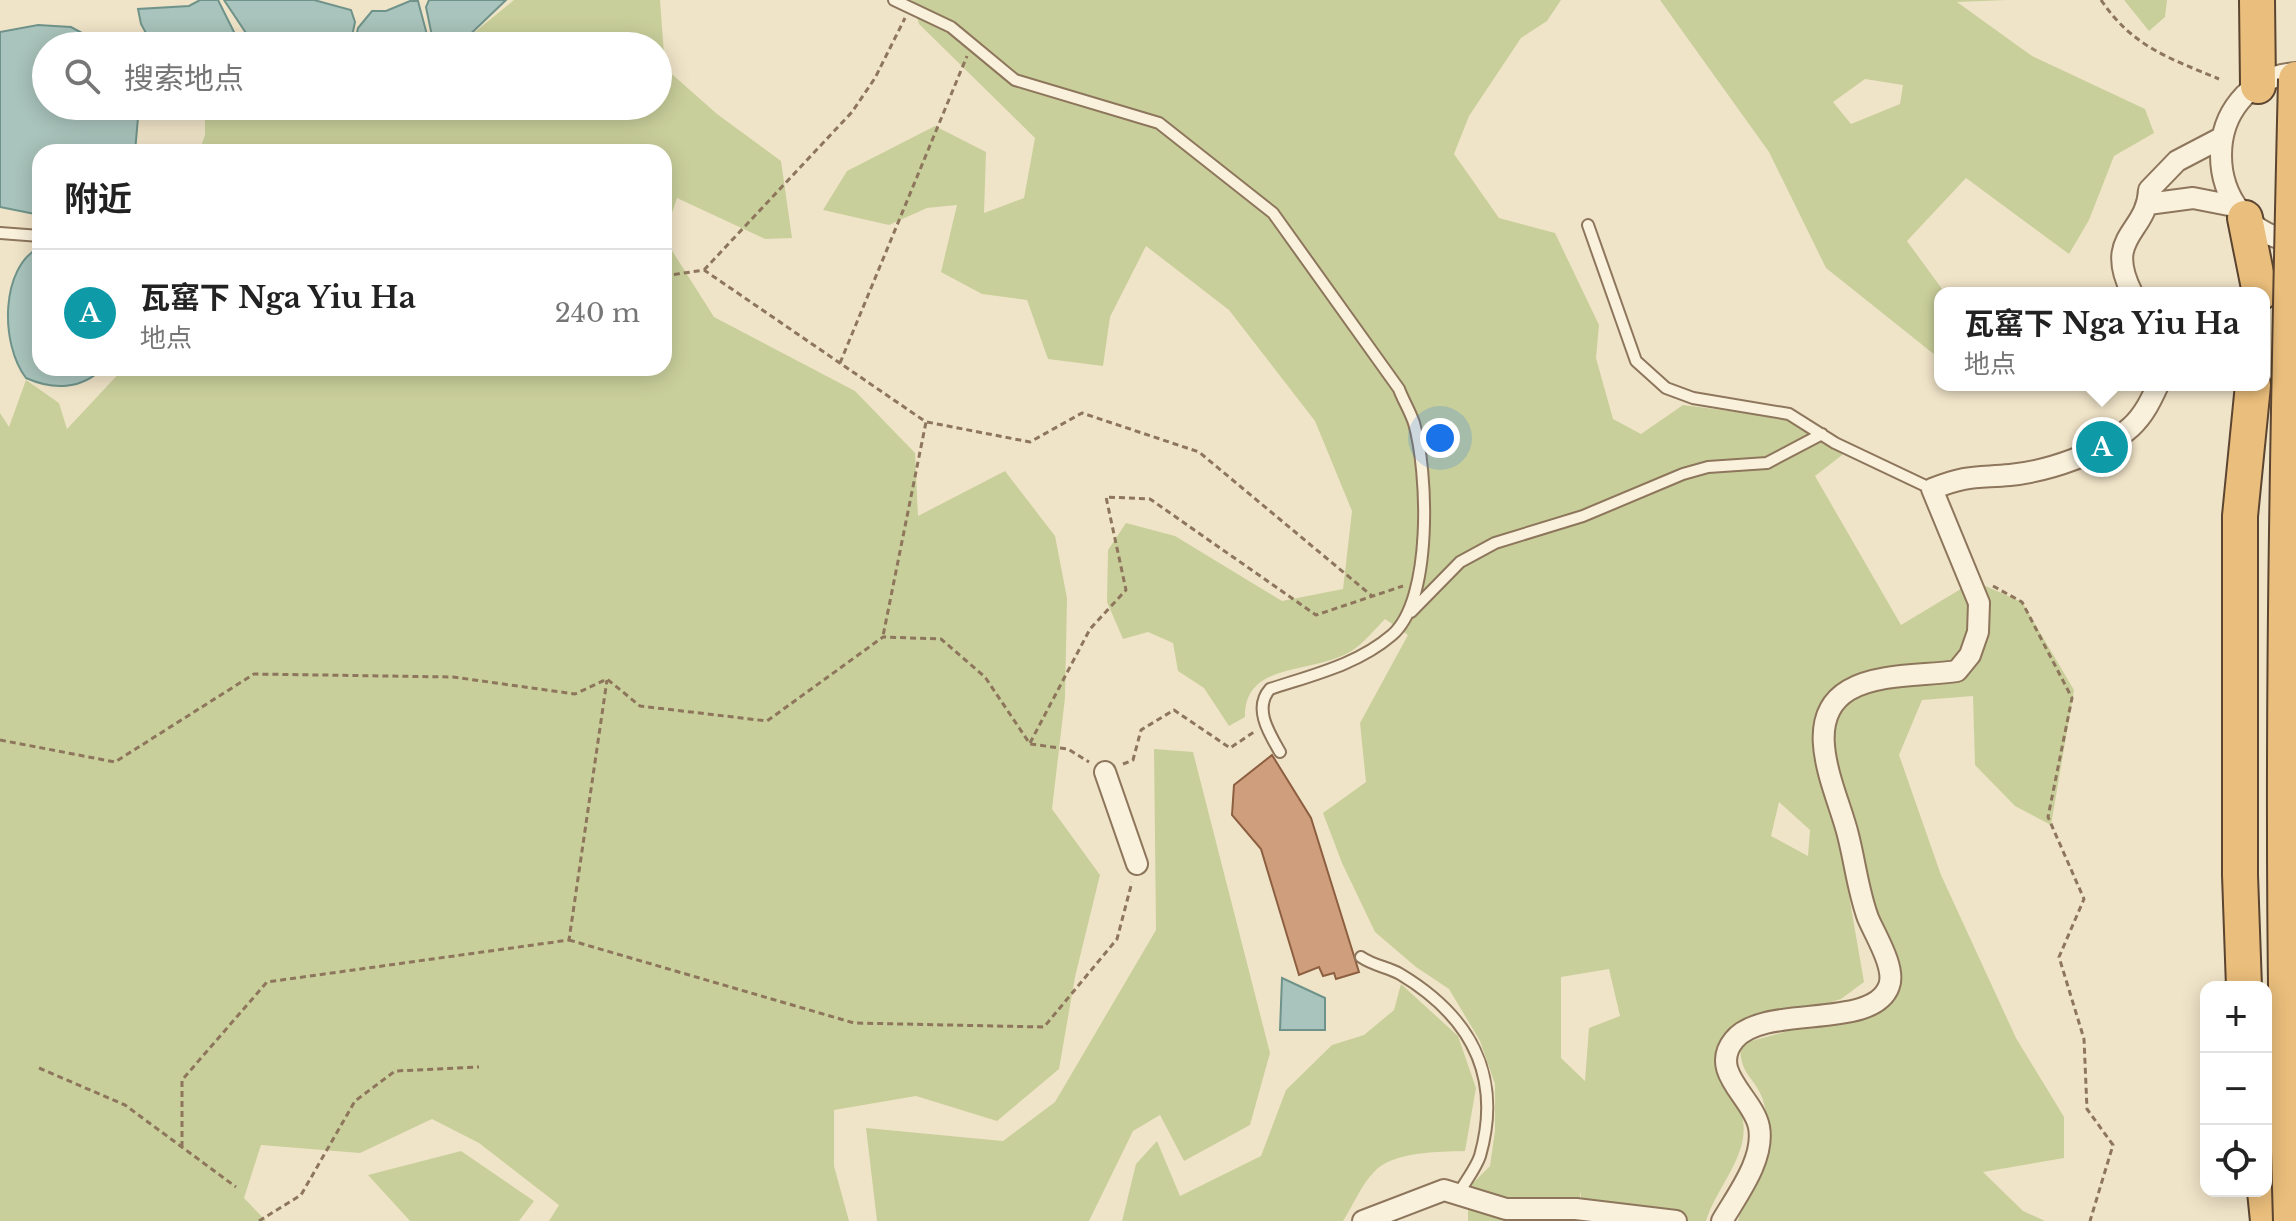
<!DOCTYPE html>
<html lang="zh">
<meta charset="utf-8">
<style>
body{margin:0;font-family:"Libre Baskerville","Noto Sans SC",serif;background:#f6f6f6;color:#222}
.controls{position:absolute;right:24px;bottom:24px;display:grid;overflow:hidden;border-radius:16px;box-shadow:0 4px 20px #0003}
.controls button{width:72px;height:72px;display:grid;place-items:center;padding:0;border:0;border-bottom:2px solid #e0e0e0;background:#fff;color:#222;font:40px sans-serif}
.you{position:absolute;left:1440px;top:438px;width:28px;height:28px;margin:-20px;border:6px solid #fff;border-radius:50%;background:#1a73e8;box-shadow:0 0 0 12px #1a73e833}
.badge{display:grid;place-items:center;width:52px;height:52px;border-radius:50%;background:#db2777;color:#fff;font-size:26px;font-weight:700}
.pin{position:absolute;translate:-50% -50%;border:4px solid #fff;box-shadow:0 2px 8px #0006}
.popup{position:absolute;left:1934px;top:287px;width:336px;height:104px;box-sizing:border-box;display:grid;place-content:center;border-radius:16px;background:#fff;filter:drop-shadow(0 2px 6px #0005);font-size:26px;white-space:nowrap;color:#767676}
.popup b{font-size:30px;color:#222}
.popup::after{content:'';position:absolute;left:50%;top:100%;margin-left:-16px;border:16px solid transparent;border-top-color:#fff}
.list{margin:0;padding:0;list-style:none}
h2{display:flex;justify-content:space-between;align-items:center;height:104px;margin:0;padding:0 32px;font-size:34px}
h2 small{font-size:26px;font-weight:400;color:#767676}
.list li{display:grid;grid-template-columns:52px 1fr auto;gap:24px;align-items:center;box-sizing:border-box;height:128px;padding:0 32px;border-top:2px solid #e0e0e0}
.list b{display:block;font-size:30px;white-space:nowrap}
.list p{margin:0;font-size:26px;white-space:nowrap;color:#767676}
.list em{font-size:26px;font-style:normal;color:#767676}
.icon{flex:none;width:44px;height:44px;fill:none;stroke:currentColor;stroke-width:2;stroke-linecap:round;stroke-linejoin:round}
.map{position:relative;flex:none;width:2296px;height:1221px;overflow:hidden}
.search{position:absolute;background:#fff;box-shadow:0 4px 20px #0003;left:32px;top:32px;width:640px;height:88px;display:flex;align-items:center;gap:20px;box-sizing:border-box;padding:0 28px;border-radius:44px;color:#767676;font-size:30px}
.panel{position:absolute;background:#fff;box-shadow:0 4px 20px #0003;left:32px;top:144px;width:640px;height:232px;border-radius:24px}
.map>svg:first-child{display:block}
.green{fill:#c9cf9b;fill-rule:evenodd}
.water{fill:#a9c4bc;stroke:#6f938a;stroke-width:2}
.building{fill:#cf9f7d;stroke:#8d5f41;stroke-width:2}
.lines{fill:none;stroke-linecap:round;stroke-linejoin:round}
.service-casing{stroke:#8d765c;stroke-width:14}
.minor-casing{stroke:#8d765c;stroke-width:24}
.trunk-casing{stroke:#5b4430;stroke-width:38}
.path{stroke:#8d765c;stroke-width:3;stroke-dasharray:6 4;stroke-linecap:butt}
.service{stroke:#faf1dc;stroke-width:10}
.minor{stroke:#faf1dc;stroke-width:20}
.trunk{stroke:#eabe7c;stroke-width:34}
.trunk-bridge-casing{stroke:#5b4430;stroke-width:38;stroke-linecap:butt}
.trunk-bridge{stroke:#eabe7c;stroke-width:34}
</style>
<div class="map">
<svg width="2296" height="1221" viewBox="0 0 2296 1221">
<rect width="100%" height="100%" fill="#f0e4c8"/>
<!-- green -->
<path class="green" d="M514 0H660L665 68 717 114 781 161 792 238 765 239 677 198 664 236V152H199L205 135V106H658V46H401L460 44Z
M912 0H1561L1547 21 1521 38 1469 116 1454 154 1499 218 1555 233 1599 325 1596 358 1613 419 1641 434 1683 405 1783 418 1846 452 1815 476 1901 625 1974 581 2022 602 2074 690 2051 825 2015 806 1975 765 1973 696 1922 700 1899 755 1941 875 2016 1038 2064 1117V1158L1983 1172 2023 1211 2045 1221H1738C1749 1186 1775 1137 1763 1100 1754 1075 1740 1077 1740 1044L1889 1004 1896 989 1848 848 1840 844 1864 982 1841 999 1728 1032 1717 1058C1724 1077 1736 1097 1742 1116 1752 1153 1716 1187 1706 1221H1581V1190L1577 1221H1468V1188L1490 1166 1495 1131V1084L1480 1041 1449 989 1416 967 1375 932 1342 863 1323 813 1366 782 1360 723 1408 635 1385 619C1375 629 1365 642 1353 650 1315 675 1244 660 1245 717L1229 726 1204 688 1178 671 1173 643 1148 632 1123 639 1107 602 1108 550 1126 523 1175 536 1282 601 1343 589 1352 511 1315 421 1229 310 1146 246 1110 317 1103 366 1048 359 1027 300 982 294 941 272 957 205 927 208 889 225 823 210 847 171 935 126 986 152 984 213 1024 198 1035 138 919 24ZM1779 802 1810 830 1808 856 1771 836ZM1609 969 1620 1016 1589 1028 1585 1081 1561 1058V977Z
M1660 0H2007L1957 2 2032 56 2145 109 2154 133 2114 156 2089 220 2069 254 1966 178 1907 241 1945 293H1940V359L1826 268 1769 152ZM1865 79 1903 85 1900 104 1851 124 1833 102Z
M2124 0H2167L2165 17 2149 31Z
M664 238 714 317 855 391 915 453 918 516 1005 471 1055 536 1067 598 1065 698 1052 809 1100 875 1075 977 1059 1069 997 1121 916 1096 834 1110V1166L849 1221H549L559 1205 479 1143 432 1119 360 1153 261 1145 244 1198 266 1221H0V413L9 427 26 380 59 403 67 429 124 368H664Z
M1154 749 1193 752 1270 1053 1250 1125 1184 1161 1160 1115 1133 1131 1089 1221H877L866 1128 1003 1141 1055 1102 1156 930Z
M1401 984 1458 1036 1476 1088 1465 1151C1439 1152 1393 1151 1374 1172 1361 1185 1353 1206 1343 1221H1122L1136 1164 1157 1141 1180 1196 1261 1156 1286 1090 1332 1045 1364 1035 1394 1010Z
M461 1151 534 1201 519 1221H410L368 1175Z"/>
<!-- water -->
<path class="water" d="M200 0H218L237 38 243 41 241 46H153L141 24 138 9 189 6Z
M224 0H314L351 10 355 22 350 46 252 42Z
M429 0H506L458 46H434L426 7Z
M410 1H418L430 46H354L358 28 372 11H386Z
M38 25 71 27 106 46H46V106H139L135 152H40V215L0 207V32Z
M40 247V368H103C81 390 53 390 26 378 0 344 0 267 40 247Z
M1282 978 1325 998V1030H1280Z"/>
<!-- building -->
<path class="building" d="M1272 755 1311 818 1359 972 1336 979 1334 973 1323 976 1319 967 1299 975 1261 849 1232 815 1234 785Z"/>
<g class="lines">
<defs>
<path id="service" d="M894 0 951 27 1015 80 1159 123 1273 213 1399 389C1403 400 1410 411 1414 423 1428 472 1433 599 1392 635 1357 665 1312 675 1270 689 1253 708 1269 733 1280 752
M1588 225 1636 361 1666 388 1693 398 1789 414 1835 443 1932 489
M0 233 40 236
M1411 612 1460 562 1495 543 1583 516 1683 474 1708 467 1767 463 1822 434
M1361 957C1374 966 1388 967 1400 974 1470 1016 1503 1075 1480 1156 1476 1168 1465 1182 1459 1193"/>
<path id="minor" d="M2296 73C2196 81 2196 228 2296 242
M2148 204 2193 198 2234 206
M2132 293C2103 235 2147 234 2149 190L2177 161 2221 138
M1105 772 1137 864
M1363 1221 1444 1190 1506 1209H1576L1676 1221
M1722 1221C1737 1195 1765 1159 1759 1127 1753 1097 1708 1072 1734 1040 1764 1003 1873 1031 1889 986 1896 968 1875 935 1868 918 1858 891 1855 862 1848 835 1838 793 1798 720 1849 690 1878 673 1924 676 1957 671L1970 655 1978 632 1979 603 1932 489C1967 475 1975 478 2010 475 2049 471 2102 453 2131 427 2144 415 2151 400 2158 385"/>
<path id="trunk" d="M2257 0 2258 86
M2245 218 2260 293
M2244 987 2240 875V516L2253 385
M2265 1191 2268 1221"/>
</defs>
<!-- service casing -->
<use href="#service" class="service-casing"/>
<!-- minor casing -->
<use href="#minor" class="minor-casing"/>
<!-- trunk casing -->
<use href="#trunk" class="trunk-casing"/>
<!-- path -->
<path class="path" d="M2101 0C2133 47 2169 58 2219 79
M704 270 852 112 875 78 905 18
M664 276 704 270 926 422 883 636
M840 363 967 56
M927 422 1030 442 1082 413 1199 452 1372 596
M1993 586 2022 602 2072 698 2048 817 2084 899 2059 957 2084 1039 2087 1109 2113 1145 2090 1221
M0 740 115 762 254 674 453 677 575 694 607 679 640 706 767 721 883 637 941 639 985 677 1030 744 1068 749 1089 762
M1030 743 1090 629 1126 590 1106 497 1150 499 1316 615 1403 586
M1123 764 1133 760 1141 730 1174 710 1230 748 1254 732
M569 940 854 1023 1044 1027 1117 939 1132 882
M39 1068 125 1105 236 1187
M182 1147V1080L267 982 569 940 607 680
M259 1221 301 1195 355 1101 395 1071 479 1067"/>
<!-- service -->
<use href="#service" class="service"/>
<!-- minor -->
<use href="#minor" class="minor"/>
<!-- trunk -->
<use href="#trunk" class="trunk"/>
<defs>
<path id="trunk-bridge" d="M2291 1221C2279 840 2287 460 2296 79"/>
</defs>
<!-- trunk-bridge casing -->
<use href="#trunk-bridge" class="trunk-bridge-casing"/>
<!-- trunk-bridge -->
<use href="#trunk-bridge" class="trunk-bridge"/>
</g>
</svg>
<div class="controls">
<button>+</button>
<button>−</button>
<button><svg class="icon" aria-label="locate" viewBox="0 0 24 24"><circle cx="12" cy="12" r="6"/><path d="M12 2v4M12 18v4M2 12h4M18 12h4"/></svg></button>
</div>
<div class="you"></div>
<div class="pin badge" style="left:2102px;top:447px;background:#0f9aa8">A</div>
<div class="popup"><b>瓦窰下 Nga Yiu Ha</b>地点</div>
<div class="search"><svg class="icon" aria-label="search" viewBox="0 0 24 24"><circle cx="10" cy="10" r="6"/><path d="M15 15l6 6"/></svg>搜索地点</div>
<section class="panel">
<h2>附近<small></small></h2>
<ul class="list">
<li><span class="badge" style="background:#0f9aa8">A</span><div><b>瓦窰下 Nga Yiu Ha</b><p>地点</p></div><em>240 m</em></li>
</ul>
</section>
</div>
